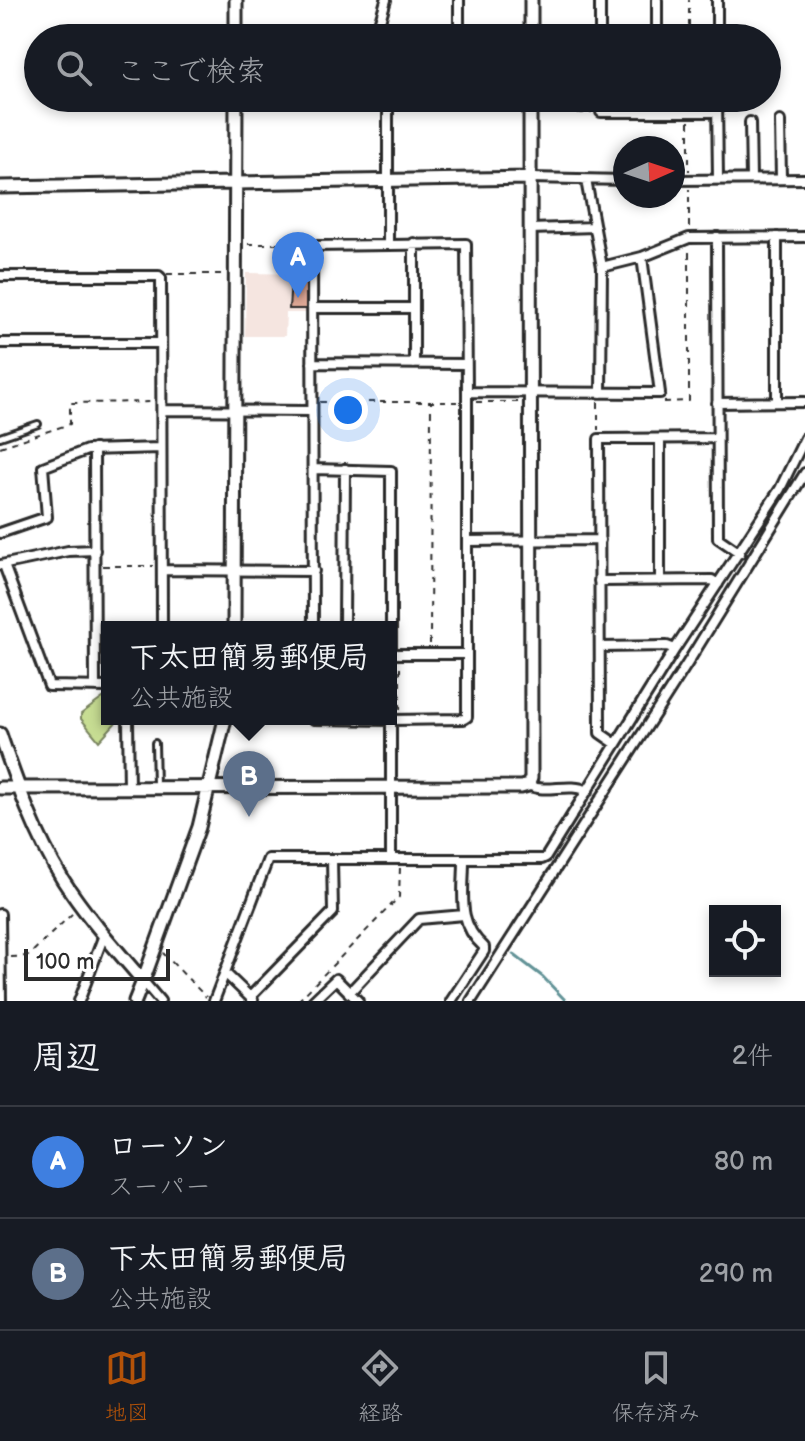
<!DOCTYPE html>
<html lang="ja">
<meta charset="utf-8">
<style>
body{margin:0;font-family:"Balsamiq Sans","Klee One",sans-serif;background:#20242c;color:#f1f3f6}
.controls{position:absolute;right:24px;bottom:24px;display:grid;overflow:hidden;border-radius:0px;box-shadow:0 4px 12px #0003}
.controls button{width:72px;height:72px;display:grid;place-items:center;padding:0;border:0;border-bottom:2px solid #363941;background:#171b24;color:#f1f3f6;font:40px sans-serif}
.compass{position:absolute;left:613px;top:136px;width:72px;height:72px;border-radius:50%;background:#171b24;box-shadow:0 4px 12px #0003;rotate:87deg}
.scale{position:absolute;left:24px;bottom:20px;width:146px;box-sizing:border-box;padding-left:8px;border:4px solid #2b2b2b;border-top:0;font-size:22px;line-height:28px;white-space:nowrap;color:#2b2b2b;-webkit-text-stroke:6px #fff;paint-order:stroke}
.you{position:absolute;left:348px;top:410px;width:28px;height:28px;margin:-20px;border:6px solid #fff;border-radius:50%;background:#1a73e8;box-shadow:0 0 0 12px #1a73e833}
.badge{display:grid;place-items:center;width:52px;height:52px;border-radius:50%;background:#b45309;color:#fff;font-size:26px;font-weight:700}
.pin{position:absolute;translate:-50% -66px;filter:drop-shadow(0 2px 4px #0008)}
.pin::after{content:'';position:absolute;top:42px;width:28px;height:24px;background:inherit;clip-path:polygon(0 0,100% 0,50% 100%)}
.popup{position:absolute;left:101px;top:621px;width:296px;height:104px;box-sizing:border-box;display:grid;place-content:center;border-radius:0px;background:#171b24;filter:drop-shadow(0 2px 6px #0005);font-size:26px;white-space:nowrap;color:#9ea1a6}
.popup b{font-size:30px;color:#f1f3f6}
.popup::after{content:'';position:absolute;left:50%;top:100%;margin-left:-16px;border:16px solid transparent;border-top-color:#171b24}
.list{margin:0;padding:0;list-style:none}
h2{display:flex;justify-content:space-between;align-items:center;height:104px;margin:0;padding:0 32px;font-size:34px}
h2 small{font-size:26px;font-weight:400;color:#9ea1a6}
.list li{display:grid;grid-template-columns:52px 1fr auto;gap:24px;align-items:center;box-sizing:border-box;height:112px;padding:0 32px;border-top:2px solid #363941}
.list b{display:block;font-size:30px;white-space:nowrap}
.list p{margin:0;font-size:26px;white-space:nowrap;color:#9ea1a6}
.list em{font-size:26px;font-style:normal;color:#9ea1a6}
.icon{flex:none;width:44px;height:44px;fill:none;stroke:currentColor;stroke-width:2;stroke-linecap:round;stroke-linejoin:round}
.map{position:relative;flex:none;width:805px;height:1001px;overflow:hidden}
.search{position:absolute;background:#171b24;box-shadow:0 4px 12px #0003;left:24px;right:24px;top:24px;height:88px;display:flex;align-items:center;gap:20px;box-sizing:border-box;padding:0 28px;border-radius:44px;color:#9ea1a6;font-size:30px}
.sheet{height:328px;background:#171b24}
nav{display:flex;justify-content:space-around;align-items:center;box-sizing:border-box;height:112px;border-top:2px solid #363941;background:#171b24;font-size:22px;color:#9ea1a6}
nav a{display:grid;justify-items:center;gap:4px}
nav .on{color:#b45309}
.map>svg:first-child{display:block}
.built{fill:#f5e5e0}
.green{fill:#c7dd93;stroke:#79845f;stroke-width:2}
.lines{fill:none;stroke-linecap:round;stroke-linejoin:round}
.stream{stroke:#629397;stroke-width:3}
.building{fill:#dfa896;stroke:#2b2b2b;stroke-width:2}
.lane-casing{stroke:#2b2b2b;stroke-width:10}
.street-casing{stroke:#2b2b2b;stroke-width:14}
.secondary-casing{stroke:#2b2b2b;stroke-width:17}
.path{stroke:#2b2b2b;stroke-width:2;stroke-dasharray:6 6;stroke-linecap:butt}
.lane{stroke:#fff;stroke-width:4}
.street{stroke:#fff;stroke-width:8}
.secondary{stroke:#fff;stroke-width:11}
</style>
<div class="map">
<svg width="805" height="1001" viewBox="0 0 805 1001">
<rect width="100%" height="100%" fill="#fff"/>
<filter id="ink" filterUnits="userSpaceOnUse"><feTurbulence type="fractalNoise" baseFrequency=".0125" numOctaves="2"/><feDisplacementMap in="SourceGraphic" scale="16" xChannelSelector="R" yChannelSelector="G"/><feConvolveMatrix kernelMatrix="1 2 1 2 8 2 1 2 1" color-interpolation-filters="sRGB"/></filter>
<g filter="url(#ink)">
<!-- built -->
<path class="built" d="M246 273 308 274V313H286L285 336H245Z"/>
<!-- green -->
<path class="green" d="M107 695V719H119L99 741 81 719V714Z"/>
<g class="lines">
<!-- stream -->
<path class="stream" d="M513 954 543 977 566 1001"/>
</g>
<!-- building -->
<path class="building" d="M291 280H306V309H289Z"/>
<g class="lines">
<defs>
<path id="lane" d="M239 36 274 35 278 38
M0 437 38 424
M155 743 156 785"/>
<path id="street" d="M600 0V38
M375 38 386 0
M459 38V0
M657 38V0
M717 38V0
M601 98V112H717
M717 98 718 179
M657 112V98
M780 121 781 179
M750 122 751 179
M530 178 625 180
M586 180 602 267 601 393
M673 180 805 179
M530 229 595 227
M717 237 718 538 740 553
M777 237V402
M414 243V364
M388 244V98
M602 267 642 257 689 238 805 237
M0 276H159L161 278 162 627
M312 308H414
M0 343H161
M312 363 466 364
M717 403 805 402
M162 410 312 411
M94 449 95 687
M314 469 391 471V654
M0 533 47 517 43 467 87 450 161 448
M467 541 600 540
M1 565 68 551 95 550
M4 565 49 686 107 687
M162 570 314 571
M599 581 712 580 718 584
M660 581V439
M313 627 312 246 466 244 467 392 660 393 642 257
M344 627 345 469
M600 647 667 646 675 649
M391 654H467
M128 719 129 788
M314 719 391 720V859
M391 720 464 719 467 717V392
M616 744 600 733 599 439 717 438
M528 785C546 794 569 782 588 791
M0 914 1 1001
M225 973 253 1000
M143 981 160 1001
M349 993 419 919 464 915
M250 997 333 912 332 859
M79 1001 104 935
M214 1001 268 859H542L546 857 675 649 780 489 805 438
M313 1001 336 979 358 1001
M451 1001 484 951V947C456 922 464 895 464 859
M471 1001 687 664 805 473"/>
<path id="secondary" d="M236 0V38
M531 38V0
M0 187 530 178
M234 627 236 98
M0 734C17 784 35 835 63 880 86 916 115 948 143 981L135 1001
M0 788 521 787 528 785 531 778 530 98
M143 981 199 827 225 719"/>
</defs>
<!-- lane casing -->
<use href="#lane" class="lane-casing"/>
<!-- street casing -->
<use href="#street" class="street-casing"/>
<!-- secondary casing -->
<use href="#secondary" class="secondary-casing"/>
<!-- path -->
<path class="path" d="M689 38V0
M542 113H592
M689 121V171
M689 227V189
M248 244H305
M167 274H225
M320 402H457
M476 402H521
M598 402V430
M664 402 689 401V249
M0 447 70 424V403L154 402
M103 566H153
M430 644 431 402
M400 710V665
M163 953 206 997
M11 957 28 956 74 912
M298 1001 399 897 400 867"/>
<!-- lane -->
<use href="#lane" class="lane"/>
<!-- street -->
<use href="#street" class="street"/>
<!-- secondary -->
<use href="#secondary" class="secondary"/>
</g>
</g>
</svg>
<div class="controls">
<button><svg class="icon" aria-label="locate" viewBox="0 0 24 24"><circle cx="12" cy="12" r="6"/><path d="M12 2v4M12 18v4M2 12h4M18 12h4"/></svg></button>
</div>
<svg class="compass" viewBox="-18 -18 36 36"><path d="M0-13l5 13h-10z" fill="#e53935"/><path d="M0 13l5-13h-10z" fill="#9ea1a6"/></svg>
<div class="scale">100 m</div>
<div class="you"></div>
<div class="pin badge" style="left:298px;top:298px;background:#3f7fe0">A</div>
<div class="pin badge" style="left:249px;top:817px;background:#5c6f8a">B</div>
<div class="popup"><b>下太田簡易郵便局</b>公共施設</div>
<div class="search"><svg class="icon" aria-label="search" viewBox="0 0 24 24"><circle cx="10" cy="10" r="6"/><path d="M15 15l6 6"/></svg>ここで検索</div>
</div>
<section class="sheet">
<h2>周辺<small>2件</small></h2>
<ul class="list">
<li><span class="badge" style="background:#3f7fe0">A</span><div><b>ローソン</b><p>スーパー</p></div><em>80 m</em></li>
<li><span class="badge" style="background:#5c6f8a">B</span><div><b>下太田簡易郵便局</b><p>公共施設</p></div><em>290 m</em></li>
</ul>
</section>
<nav>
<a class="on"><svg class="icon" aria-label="map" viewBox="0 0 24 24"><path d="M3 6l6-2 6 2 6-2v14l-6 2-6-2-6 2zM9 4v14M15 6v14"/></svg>地図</a>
<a><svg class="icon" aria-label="directions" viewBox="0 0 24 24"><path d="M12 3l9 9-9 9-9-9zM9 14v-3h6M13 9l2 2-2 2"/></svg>経路</a>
<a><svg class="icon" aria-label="saved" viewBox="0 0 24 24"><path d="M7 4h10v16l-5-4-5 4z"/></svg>保存済み</a>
</nav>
